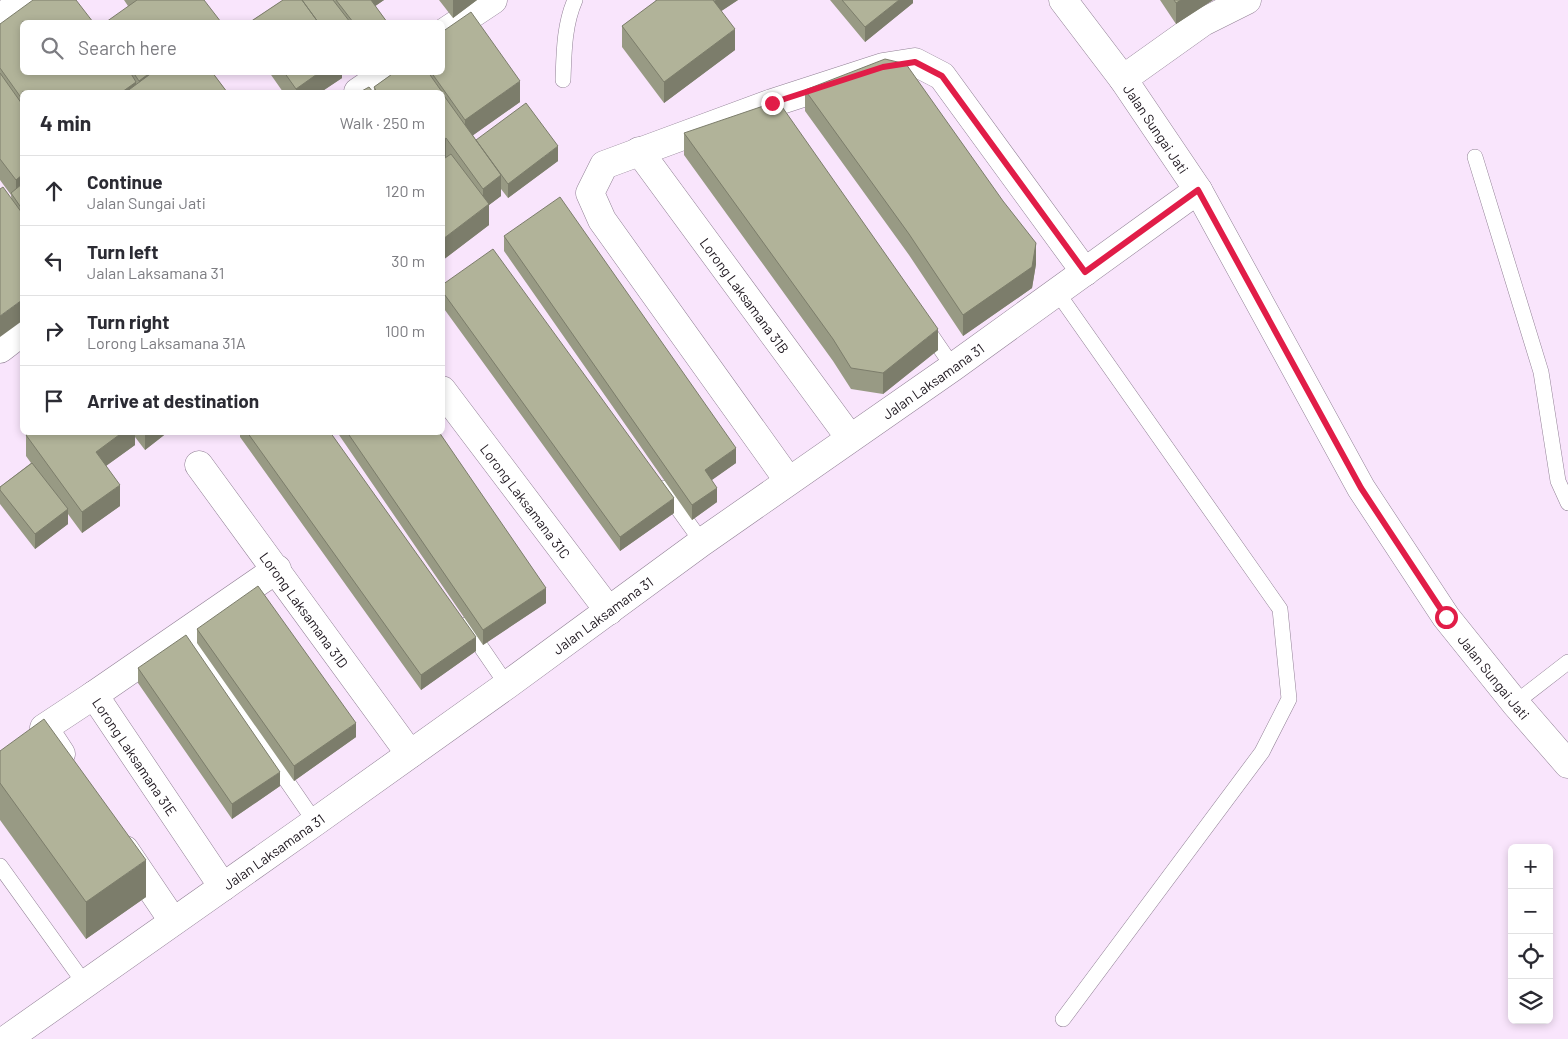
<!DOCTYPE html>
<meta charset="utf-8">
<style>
body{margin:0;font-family:Barlow,sans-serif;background:#f2f2f3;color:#2b2b33}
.controls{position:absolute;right:15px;bottom:15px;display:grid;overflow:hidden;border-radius:8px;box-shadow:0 2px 8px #0003}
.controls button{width:45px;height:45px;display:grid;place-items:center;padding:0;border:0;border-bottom:1px solid #e1e1e2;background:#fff;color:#2b2b33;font:25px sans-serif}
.stop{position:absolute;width:15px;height:15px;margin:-11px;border:4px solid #e11d48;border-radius:50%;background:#fff}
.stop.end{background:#e11d48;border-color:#fff;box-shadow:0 1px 5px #0008}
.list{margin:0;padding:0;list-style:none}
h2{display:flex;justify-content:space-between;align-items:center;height:65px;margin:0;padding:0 20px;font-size:21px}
h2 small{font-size:16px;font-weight:400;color:#7c7c81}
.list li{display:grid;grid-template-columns:32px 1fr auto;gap:15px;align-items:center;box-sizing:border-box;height:70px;padding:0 20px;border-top:1px solid #e1e1e2}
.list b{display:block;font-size:19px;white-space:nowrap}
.list p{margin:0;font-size:16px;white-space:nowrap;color:#7c7c81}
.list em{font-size:16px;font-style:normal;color:#7c7c81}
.icon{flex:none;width:28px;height:28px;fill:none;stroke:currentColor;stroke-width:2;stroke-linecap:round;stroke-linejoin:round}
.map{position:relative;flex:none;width:1568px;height:1039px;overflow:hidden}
.search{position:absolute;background:#fff;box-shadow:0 2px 8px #0003;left:20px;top:20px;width:425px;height:55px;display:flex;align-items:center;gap:12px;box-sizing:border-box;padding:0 18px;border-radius:8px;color:#7c7c81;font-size:19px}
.panel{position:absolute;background:#fff;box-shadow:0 2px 8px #0003;left:20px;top:90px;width:425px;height:345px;border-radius:8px}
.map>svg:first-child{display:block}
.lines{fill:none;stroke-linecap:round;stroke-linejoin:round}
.service-casing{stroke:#918095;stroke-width:16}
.minor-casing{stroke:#918095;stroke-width:29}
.secondary-casing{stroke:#918095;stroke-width:29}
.service{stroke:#fff;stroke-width:15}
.minor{stroke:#fff;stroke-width:28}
.secondary{stroke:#fff;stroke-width:28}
.wall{fill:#989a84}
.shaded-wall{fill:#7c7d6b}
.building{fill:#b1b399;stroke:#7c7d6b}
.route{stroke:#e11d48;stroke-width:6}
.labels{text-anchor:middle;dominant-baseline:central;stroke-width:5;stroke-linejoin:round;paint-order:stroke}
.street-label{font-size:14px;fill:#1e171f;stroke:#f9e5fc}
</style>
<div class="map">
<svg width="1568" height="1039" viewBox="0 0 1568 1039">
<rect width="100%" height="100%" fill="#f9e5fc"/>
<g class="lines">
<defs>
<path id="service" d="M563 80C564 53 564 25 575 0
M1475 157 1541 372 1558 481 1568 503
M1057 292 1280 609 1289 699 1262 752 1063 1019
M927 329 953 367
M663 488 702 542
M466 625 507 685
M185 633 315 822
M1515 703 1568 662
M0 866 85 984"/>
<g id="minor">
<path d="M0 18 25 0"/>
<path d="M442 34 493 0"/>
<path d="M1123 79 1203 22 1247 0"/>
<path d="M358 92 387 72"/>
<path id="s1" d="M639 151 850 438"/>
<path d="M0 349 22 332"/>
<path id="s2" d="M442 390 609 611"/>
<path id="s3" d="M199 465 410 754"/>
<path d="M788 480 602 220 590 193 604 165 772 103 883 67 915 62 942 76 1085 272"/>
<path d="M94 695 277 569"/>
<path id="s4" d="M61 754 44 728 94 695 223 887"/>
<path d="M125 850 173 921"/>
<path id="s5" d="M7 1039 315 822 507 685 702 542 953 367 1198 190"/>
</g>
<g id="secondary">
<path id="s6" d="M1063 0 1123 79 1198 190 1361 488 1446 617 1515 703 1568 764"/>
</g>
</defs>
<!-- service casing -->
<use href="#service" class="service-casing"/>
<!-- minor casing -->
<use href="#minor" class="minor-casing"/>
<!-- secondary casing -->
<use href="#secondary" class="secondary-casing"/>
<!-- service -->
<use href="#service" class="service"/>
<!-- minor -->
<use href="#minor" class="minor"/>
<!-- secondary -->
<use href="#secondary" class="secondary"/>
</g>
<!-- wall -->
<path class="wall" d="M124 0H204L128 6Z
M283 0H384L375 6 387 22H250Z
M439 0H477L453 18Z
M655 0H738L721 11 735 50 664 103 622 47V26L656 1Z
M830 0H913V3L865 42Z
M1160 0H1213L1176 24Z
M0 24 22 72H212L227 92H22V321L11 195 0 180Z
M269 72H342V78L321 92H283Z
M395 72H442L520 102 473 135 476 140 558 161 508 198 501 189V196L489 205V225L443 260 442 92H374V87Z
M805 90 1036 264 1032 288 963 336 909 255 805 111Z
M684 133 938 350 883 394 851 389 833 361 684 155Z
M504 236 736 463 711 480 717 502 692 520 504 251Z
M442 285 674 513 620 551 442 306Z
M29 432H168L145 450 135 437V445L106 466 120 506 82 533 68 514V524L35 549 0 504V487L31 463 26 456V435Z
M240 432H330L476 651 421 690 240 437Z
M337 432H439L546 603 483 645Z
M197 629 356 737 294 781 197 643Z
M138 668 280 786 232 819 138 683Z
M0 751 146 897 86 939 0 820Z"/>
<!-- shaded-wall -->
<path class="shaded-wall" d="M371 0H384L371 9Z
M453 0H477L453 18Z
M716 0H738L714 16V1Z
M899 0H913V3L865 42V27Z
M1181 0H1213L1176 24V3Z
M735 29V50L664 103V82Z
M151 72H181L139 92V81Z
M320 72H342V78L321 92H296V89Z
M520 81V102L465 141V120Z
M136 82V92H122Z
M446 138V159L442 162V141Z
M558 146V161L508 198V184Z
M22 175V197L16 200V180Z
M501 175V196L489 205V225L443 260V239L483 209V189Z
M1036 243V264L1032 288 963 336V315Z
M22 300V321L0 337V316Z
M938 329V350L883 394V373Z
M123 432H135V445L96 473V452Z
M149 432H168L145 450V435Z
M736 448V463L705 485V470Z
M120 485V506L82 533V512Z
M717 488V502L692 520V505Z
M674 498V513L620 551V537Z
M68 509V524L35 549V534Z
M546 588V603L483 645V630Z
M476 637V651L421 690V675Z
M356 723V737L294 781V766Z
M280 772V786L232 819V804Z
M146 860V897L86 939V902Z"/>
<!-- building -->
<path class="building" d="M33 0H76L93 22H22V72H130L136 82 122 92H22V99L0 68V24Z
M137 0H204L221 22H106Z
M283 0H302L318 22H250Z
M302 0H333L350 22H318Z
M336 0H371L387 22H353Z
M657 0H713L735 29 664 82 622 26Z
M842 0H899L865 27Z
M1174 0H1181L1176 3Z
M471 12 520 81 465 120 431 72H442V32Z
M885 59 906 64 1003 201 1036 243 1032 267 963 315 909 234 805 90Z
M133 72H151L139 81Z
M153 72H212L227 92H126Z
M284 72H320L296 89Z
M395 72H428L442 92H377L374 87Z
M0 73 22 104V175L16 180 0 159Z
M369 87 373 92H360Z
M442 93 501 175 483 189 446 138 442 141Z
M778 101 938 329 883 373 851 368 833 339 684 133Z
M526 103 558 146 508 184 476 140Z
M451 154 489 204 443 239 442 160Z
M22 184V209L11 193Z
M3 187 22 213V300L0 316V189Z
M560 197 736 448 705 470 717 488 692 505 504 236Z
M493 249 674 498 620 537 442 291V285Z
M29 432H123L96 452 120 485 82 512 26 435Z
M143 432H149L145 435Z
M247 432H330L476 637 421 675Z
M347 432H439L546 588 483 630Z
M32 463 68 509 35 534 0 490V487Z
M258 586 356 723 294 766 197 629Z
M186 635 280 772 232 804 138 668Z
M44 719 146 860 86 902 0 783V751Z"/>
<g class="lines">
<!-- route -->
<path class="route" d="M772 103 883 67 915 62 942 76 1085 272 1198 190 1361 488 1446 617"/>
</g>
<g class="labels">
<!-- street labels -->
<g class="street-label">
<text stroke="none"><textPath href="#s6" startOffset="159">Jalan Sungai Jati</textPath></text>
<text stroke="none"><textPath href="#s1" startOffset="179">Lorong Laksamana 31B</textPath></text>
<text stroke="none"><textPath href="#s5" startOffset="1136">Jalan Laksamana 31</textPath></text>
<text stroke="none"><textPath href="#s2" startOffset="139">Lorong Laksamana 31C</textPath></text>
<text stroke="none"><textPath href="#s3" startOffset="179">Lorong Laksamana 31D</textPath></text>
<text stroke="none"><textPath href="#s5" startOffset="731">Jalan Laksamana 31</textPath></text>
<text stroke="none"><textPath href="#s6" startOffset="804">Jalan Sungai Jati</textPath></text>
<text stroke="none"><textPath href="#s4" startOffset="165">Lorong Laksamana 31E</textPath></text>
<text stroke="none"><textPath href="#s5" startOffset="326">Jalan Laksamana 31</textPath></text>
</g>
</g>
</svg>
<div class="controls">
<button>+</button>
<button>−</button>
<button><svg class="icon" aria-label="locate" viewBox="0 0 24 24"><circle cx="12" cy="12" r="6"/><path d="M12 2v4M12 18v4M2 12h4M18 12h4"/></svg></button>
<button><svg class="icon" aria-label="layers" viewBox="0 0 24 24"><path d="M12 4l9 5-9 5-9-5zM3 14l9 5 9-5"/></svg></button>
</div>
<div class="stop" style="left:1446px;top:617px"></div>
<div class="stop end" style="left:772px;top:103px"></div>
<div class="search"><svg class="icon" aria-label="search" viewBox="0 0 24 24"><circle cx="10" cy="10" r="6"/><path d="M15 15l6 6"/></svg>Search here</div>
<section class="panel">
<h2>4 min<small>Walk · 250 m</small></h2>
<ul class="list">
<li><svg class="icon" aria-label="ahead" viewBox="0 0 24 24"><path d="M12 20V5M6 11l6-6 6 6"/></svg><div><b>Continue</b><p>Jalan Sungai Jati</p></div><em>120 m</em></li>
<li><svg class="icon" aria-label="left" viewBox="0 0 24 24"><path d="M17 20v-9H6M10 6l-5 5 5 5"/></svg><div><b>Turn left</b><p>Jalan Laksamana 31</p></div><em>30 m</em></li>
<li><svg class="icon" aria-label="right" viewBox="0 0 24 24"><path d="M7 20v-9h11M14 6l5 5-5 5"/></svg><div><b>Turn right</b><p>Lorong Laksamana 31A</p></div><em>100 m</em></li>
<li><svg class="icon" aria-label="arrive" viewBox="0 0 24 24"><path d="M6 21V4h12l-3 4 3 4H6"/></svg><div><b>Arrive at destination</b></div></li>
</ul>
</section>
</div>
